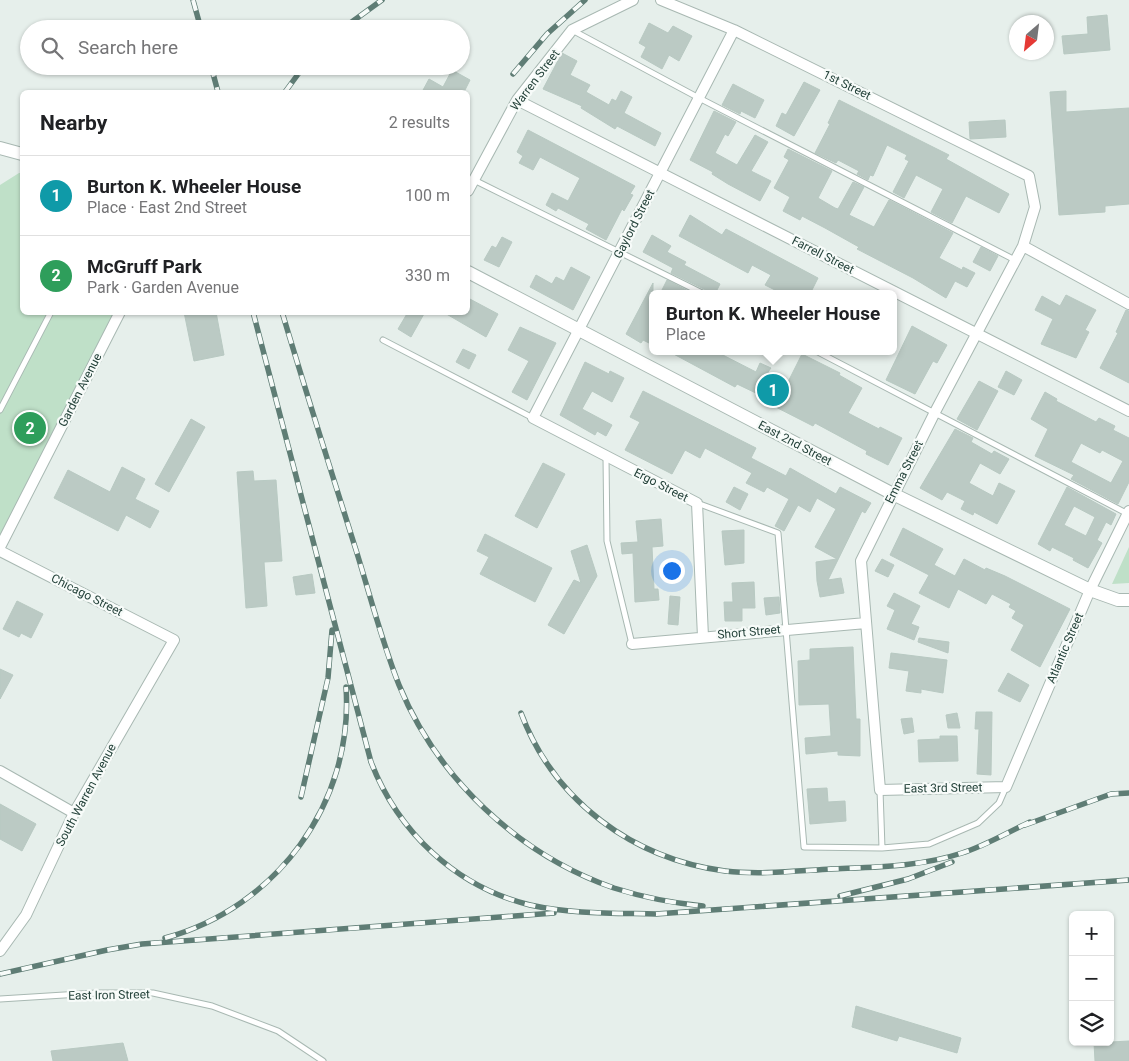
<!DOCTYPE html>
<meta charset="utf-8">
<style>
body{margin:0;font-family:Roboto,sans-serif;background:#f6f6f6;color:#202124}
.controls{position:absolute;right:15px;bottom:15px;display:grid;overflow:hidden;border-radius:8px;box-shadow:0 1px 4px #0004}
.controls button{width:45px;height:45px;display:grid;place-items:center;padding:0;border:0;border-bottom:1px solid #e0e0e0;background:#fff;color:#202124;font:25px sans-serif}
.compass{position:absolute;left:1009px;top:15px;width:45px;height:45px;border-radius:50%;background:#fff;box-shadow:0 1px 4px #0004;rotate:208deg}
.you{position:absolute;left:671px;top:570px;width:18px;height:18px;margin:-12px;border:4px solid #fff;border-radius:50%;background:#1a73e8;box-shadow:0 0 0 8px #1a73e833}
.badge{display:grid;place-items:center;width:32px;height:32px;border-radius:50%;background:#d93025;color:#fff;font-size:16px;font-weight:700}
.pin{position:absolute;translate:-50% -50%;border:2px solid #fff;box-shadow:0 1px 5px #0006}
.popup{position:absolute;left:649px;top:290px;width:248px;height:65px;box-sizing:border-box;display:grid;place-content:center;border-radius:8px;background:#fff;filter:drop-shadow(0 1px 4px #0005);font-size:16px;white-space:nowrap;color:#757577}
.popup b{font-size:19px;color:#202124}
.popup::after{content:'';position:absolute;left:50%;top:100%;margin-left:-10px;border:10px solid transparent;border-top-color:#fff}
.list{margin:0;padding:0;list-style:none}
h2{display:flex;justify-content:space-between;align-items:center;height:65px;margin:0;padding:0 20px;font-size:21px}
h2 small{font-size:16px;font-weight:400;color:#757577}
.list li{display:grid;grid-template-columns:32px 1fr auto;gap:15px;align-items:center;box-sizing:border-box;height:80px;padding:0 20px;border-top:1px solid #e0e0e0}
.list b{display:block;font-size:19px;white-space:nowrap}
.list p{margin:0;font-size:16px;white-space:nowrap;color:#757577}
.list em{font-size:16px;font-style:normal;color:#757577}
.icon{flex:none;width:28px;height:28px;fill:none;stroke:currentColor;stroke-width:2;stroke-linecap:round;stroke-linejoin:round}
.map{position:relative;flex:none;width:1129px;height:1061px;overflow:hidden}
.search{position:absolute;background:#fff;box-shadow:0 1px 4px #0004;left:20px;top:20px;width:450px;height:55px;display:flex;align-items:center;gap:12px;box-sizing:border-box;padding:0 18px;border-radius:28px;color:#757577;font-size:19px}
.panel{position:absolute;background:#fff;box-shadow:0 1px 4px #0004;left:20px;top:90px;width:450px;height:225px;border-radius:8px}
.map>svg:first-child{display:block}
.green{fill:#bfe0c8}
.building{fill:#bbcac4;stroke:#b8c9c2;fill-rule:evenodd}
.lines{fill:none;stroke-linecap:round;stroke-linejoin:round}
.service-casing{stroke:#a8b8b2;stroke-width:7}
.minor-casing{stroke:#a8b8b2;stroke-width:12}
.tertiary-casing{stroke:#a8b8b2;stroke-width:14}
.service{stroke:#fff;stroke-width:5}
.minor{stroke:#fff;stroke-width:10}
.tertiary{stroke:#fff;stroke-width:12}
.rail-casing{stroke:#5f7d75;stroke-width:5.5}
.rail{stroke:#f7fbf9;stroke-width:4;stroke-dasharray:11;stroke-linecap:butt}
.labels{text-anchor:middle;dominant-baseline:central;stroke-width:4.5;stroke-linejoin:round;paint-order:stroke}
.street-label{font-size:12px;fill:#24423a;stroke:#f7fbf9}
</style>
<div class="map">
<svg width="1129" height="1061" viewBox="0 0 1129 1061">
<rect width="100%" height="100%" fill="#e6efeb"/>
<!-- green -->
<path class="green" d="M19 173H22V312L119 313 0 544V185Z
M1129 547V583L1112 584Z"/>
<!-- building -->
<path class="building" d="M1107 15 1110 50 1064 54 1062 36 1088 34 1087 17Z
M649 23 668 33 673 26 692 36 679 61 669 55 662 69 641 57 646 47 639 43Z
M562 53 577 61 570 75 590 85 586 92 609 105 612 99 616 101 621 91 632 97 624 113 661 133 655 146 617 126 615 129 581 108 582 106 543 89Z
M452 70 470 80 464 92H422L429 79 443 87Z
M804 82 820 90 794 136 776 126 782 113 786 115Z
M733 84 764 100 755 118 741 111 740 114 722 105Z
M1066 91V112L1129 108V204L1105 206V212L1059 215 1050 92Z
M839 100 949 155 946 159 1009 194 999 213 966 196 952 223 931 212 943 189 916 175 904 198 893 192 909 161 905 159 907 155 887 145 873 176 870 175 868 180 857 174 859 171 838 160 836 163 815 153 830 124 828 123Z
M714 111 736 122 728 136 725 134 715 153 737 165 755 135 768 142 751 171 771 181 760 201 728 184 712 174 713 172 690 160Z
M1005 120 1006 137 970 139 969 122Z
M528 130 635 186 630 194 633 195 624 211 622 209 606 240 586 229 589 224 558 208 556 211 546 205 552 193 568 201 580 178 540 157 533 170 519 163 523 156 517 152Z
M788 149 832 171 818 198 835 208 838 209 853 182 864 187 849 215 874 227 889 200 953 233 939 258 962 270 963 267 975 273 967 287 955 281 946 298 913 278 857 249 859 247 825 228 802 216 800 220 783 211 790 197 774 188 789 160 784 157Z
M690 215 722 235 726 229 818 278 810 294H783L765 285 771 275 752 265 748 273 679 236Z
M652 235 671 246 667 252 686 262 684 265 720 284 715 294H708L706 290 671 273 673 268 643 252Z
M502 237 512 242 499 267 484 260 492 246 496 248Z
M981 247 998 256 990 271 973 262Z
M571 267 590 277 573 310 530 287 536 275 552 284 556 277 564 281Z
M667 280 694 294H660Z
M653 283V345L643 340 641 343 626 334Z
M1066 295 1096 310 1085 330 1089 332 1076 358 1041 344 1053 319 1035 310 1042 296 1060 306Z
M468 298 498 314 486 337 443 312H468Z
M1126 310 1129 311V383L1100 368 1118 333 1116 332Z
M184 312H216L224 355 194 361Z
M408 312H425L411 337 398 329Z
M912 326 947 345 937 363 933 361 915 394 886 380Z
M520 327 556 343 527 400 512 392 529 361 508 350Z
M463 349 476 355 469 369 456 362Z
M668 351H715L756 372 760 363 771 368 768 372 788 382 802 354 840 373 839 375 862 388 848 413 879 429 880 427 902 438 888 465 866 454 867 451 815 423 813 426 758 398 760 395 737 384 735 387Z
M585 362 609 374 610 371 624 378 612 402 592 391 582 409 612 425 606 436 597 431 595 435 560 415Z
M1006 371 1022 380 1014 395 998 387Z
M979 381 998 391 977 430 957 419Z
M643 391 756 448 751 458 786 476 790 468 836 494 840 487 871 503 865 513 862 511 828 580 841 578 844 593 820 597 817 581 816 562 837 559 815 547 836 509 817 498 810 512 798 505 784 531 775 526 789 499 767 487 764 492 746 483 752 473 705 448 700 458 685 450 672 474 625 450 640 422 630 417Z
M1045 392 1057 399 1056 401 1096 422 1099 418 1115 426 1113 430 1129 438V482L1118 504 1071 479 1074 475 1035 456 1048 429 1031 419ZM1081 443 1100 453 1102 450 1123 461 1111 483 1071 462Z
M191 419 205 427 169 492 155 484Z
M955 429 973 438 971 442 992 454 994 451 1009 459 1000 474 980 463 969 483 993 496 999 483 1015 491 997 524 974 512 973 515 961 509 965 501 947 492 942 500 920 488Z
M543 463 565 474 537 528 515 516Z
M122 467 145 479 135 499 159 511 150 528 126 515 118 531 54 498 68 470 110 492Z
M253 471 254 481 276 480 282 561 264 562 267 606 246 608 237 472Z
M734 487 748 494 740 510 726 502Z
M1067 487 1116 514 1111 525 1106 522 1097 540 1102 543 1088 568 1073 560 1074 558 1052 547 1050 551 1038 544ZM1074 506 1095 517 1086 536 1064 525Z
M661 519 663 546 652 547 654 589H658L659 600 635 602 633 553 622 554 621 543 638 542 636 521Z
M903 528 943 549 934 565 955 576 964 559 985 570 986 568 1005 576 1070 609 1040 667 1011 650 1024 625 1012 618 1016 611 1009 607 1011 604 992 594 986 604 958 589 949 608 919 593 929 575 890 555Z
M744 530V563L725 565 722 531Z
M485 534 552 568 535 602 480 574 489 557 477 551Z
M587 545 597 576 564 634 548 625 574 580 581 583 571 551Z
M882 559 894 565 888 577 875 571Z
M312 574 315 593 296 595 293 577Z
M754 582 755 608H742V621H725L724 602H733L732 583Z
M894 593 920 606 911 624 919 627 914 640 887 629 895 610 887 606Z
M670 596 680 597 678 625 668 624Z
M779 597 780 613 766 615 764 598Z
M17 601 43 614 31 638 21 633 19 637 3 629Z
M919 638 949 642 948 653 918 642Z
M853 647 856 719H860V756L838 755V751L806 754 805 738 831 736 829 704 799 705 798 661 810 660V649Z
M891 653 947 660 943 693 921 689V693L906 691 909 671 889 668Z
M0 669 13 675 0 699Z
M1008 673 1029 685 1020 702 998 691Z
M976 712H992L991 775 977 774 979 729H975Z
M957 713 960 728H948L946 715Z
M912 718 914 732 904 734 901 719Z
M940 736H957L958 761 919 762 918 740 940 739Z
M827 788 828 802 845 801 846 821 810 824 807 789Z
M0 804 36 824 22 851 0 839Z
M856 1006 961 1038 957 1053 899 1036 897 1041 852 1027Z
M1129 1041V1061H1095L1094 1043Z
M123 1043 128 1061H53L51 1051Z"/>
<g class="lines">
<defs>
<path id="service" d="M572 30 699 98 1015 260
M474 180 704 294
M383 340 533 418
M816 351 1128 514
M0 410 51 312
M606 457 607 541 632 644
M697 503 778 533 804 847 882 848 880 790
M882 848 929 844 978 823 999 803 1006 787
M0 999 96 993H153L212 1006 278 1031 323 1061"/>
<path id="minor" d="M661 0 734 30 1029 176 1035 207 1023 246 935 412 861 561 880 790 1006 787 1090 590 1129 511
M517 100 1129 411
M468 191 517 100 572 30 633 0
M1023 246 1129 304
M0 547 120 312
M0 551 174 640 74 813 26 915 0 951
M703 637 697 503 533 418 734 30
M632 644 866 623
M0 771 74 813"/>
<path id="tertiary" d="M0 148 22 154
M468 272 893 494 1090 590 1118 600H1129"/>
</defs>
<!-- service casing -->
<use href="#service" class="service-casing"/>
<!-- minor casing -->
<use href="#minor" class="minor-casing"/>
<!-- tertiary casing -->
<use href="#tertiary" class="tertiary-casing"/>
<!-- service -->
<use href="#service" class="service"/>
<!-- minor -->
<use href="#minor" class="minor"/>
<!-- tertiary -->
<use href="#tertiary" class="tertiary"/>
<defs>
<path id="rail" d="M193 0 201 29
M342 29 382 0
M211 66 218 92
M513 74 547 34 585 0
M285 92 304 66
M253 312 371 762C398 832 456 887 530 905 570 914 615 913 656 914L1129 880
M282 312C306 392 331 471 356 550 370 595 382 642 399 685 437 778 519 855 614 888 642 897 673 903 703 906
M521 713C554 801 633 859 725 871 760 875 796 871 831 869 875 867 919 867 962 853 985 846 1008 832 1030 822
M301 797 328 678 332 630
M1025 825 1111 794 1129 793
M840 896 908 879 952 862
M165 938C276 908 354 803 346 687
M0 974 107 950 142 944 554 913"/>
</defs>
<!-- rail casing -->
<use href="#rail" class="rail-casing"/>
<!-- rail -->
<use href="#rail" class="rail"/>
</g>
<g class="labels">
<!-- street labels -->
<g class="street-label">
<text transform="translate(535 80) rotate(-53)">Warren Street</text>
<text transform="translate(847 85) rotate(26)">1st Street</text>
<text transform="translate(634 224) rotate(-63)">Gaylord Street</text>
<text transform="translate(823 255) rotate(27)">Farrell Street</text>
<text transform="translate(80 390) rotate(-63)">Garden Avenue</text>
<text transform="translate(795 443) rotate(28)">East 2nd Street</text>
<text transform="translate(904 472) rotate(-63)">Emma Street</text>
<text transform="translate(661 485) rotate(27)">Ergo Street</text>
<text transform="translate(87 595) rotate(27)">Chicago Street</text>
<text transform="translate(749 632) rotate(-5)">Short Street</text>
<text transform="translate(1065 648) rotate(-67)">Atlantic Street</text>
<text transform="translate(943 788) rotate(-1)">East 3rd Street</text>
<text transform="translate(86 795) rotate(-62)">South Warren Avenue</text>
<text transform="translate(109 995) rotate(-1)">East Iron Street</text>
</g>
</g>
</svg>
<div class="controls">
<button>+</button>
<button>−</button>
<button><svg class="icon" aria-label="layers" viewBox="0 0 24 24"><path d="M12 4l9 5-9 5-9-5zM3 14l9 5 9-5"/></svg></button>
</div>
<svg class="compass" viewBox="-18 -18 36 36"><path d="M0-13l5 13h-10z" fill="#e53935"/><path d="M0 13l5-13h-10z" fill="#757577"/></svg>
<div class="you"></div>
<div class="pin badge" style="left:773px;top:390px;background:#0f9aa8">1</div>
<div class="popup"><b>Burton K. Wheeler House</b>Place</div>
<div class="pin badge" style="left:30px;top:428px;background:#2e9e5b">2</div>
<div class="search"><svg class="icon" aria-label="search" viewBox="0 0 24 24"><circle cx="10" cy="10" r="6"/><path d="M15 15l6 6"/></svg>Search here</div>
<section class="panel">
<h2>Nearby<small>2 results</small></h2>
<ul class="list">
<li><span class="badge" style="background:#0f9aa8">1</span><div><b>Burton K. Wheeler House</b><p>Place · East 2nd Street</p></div><em>100 m</em></li>
<li><span class="badge" style="background:#2e9e5b">2</span><div><b>McGruff Park</b><p>Park · Garden Avenue</p></div><em>330 m</em></li>
</ul>
</section>
</div>
